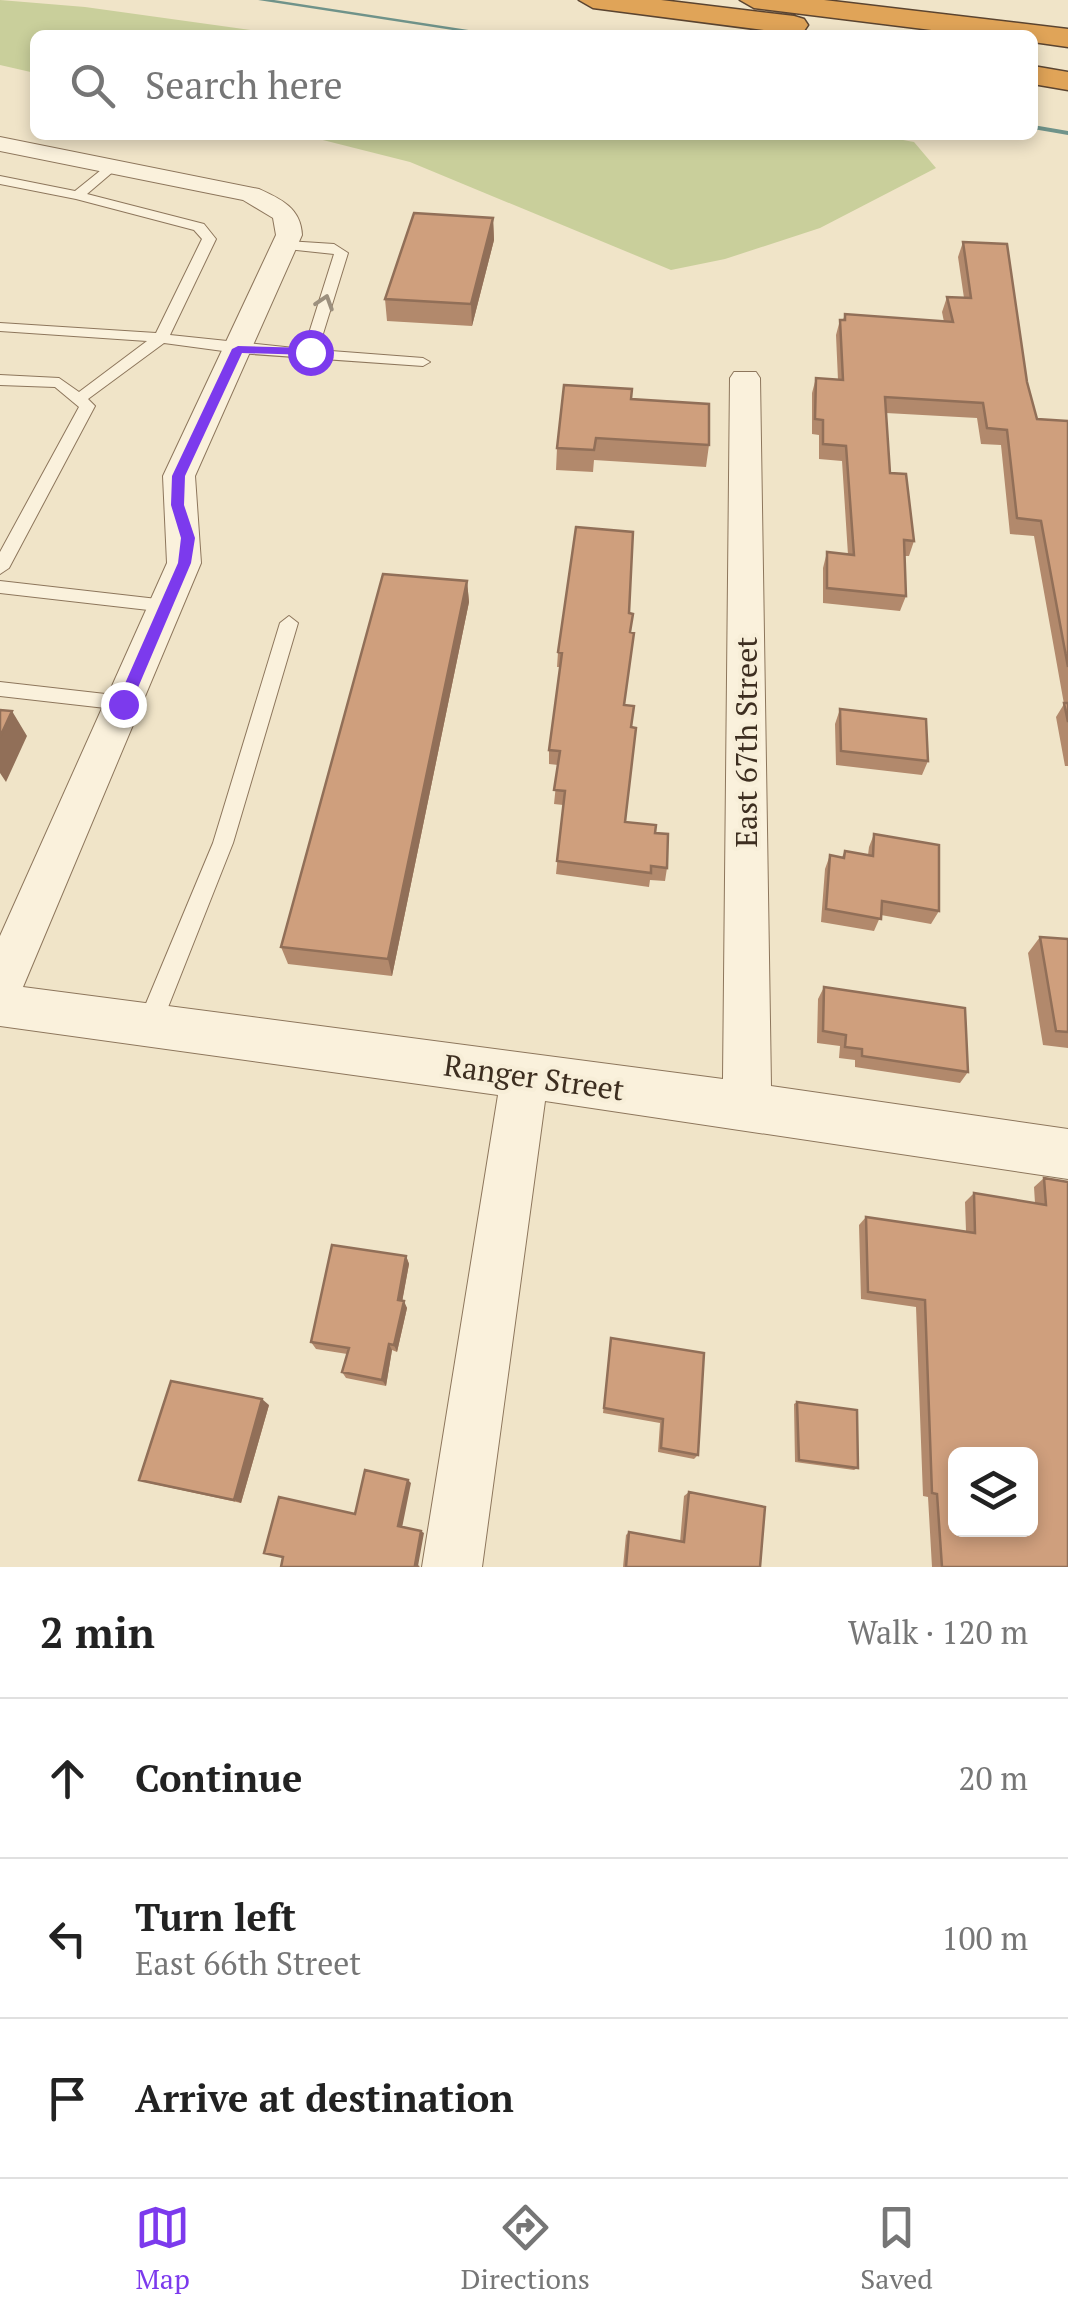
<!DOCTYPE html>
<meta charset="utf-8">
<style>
body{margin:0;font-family:"PT Serif",serif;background:#f2f2f2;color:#222}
.controls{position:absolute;right:30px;bottom:30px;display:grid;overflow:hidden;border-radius:15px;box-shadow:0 5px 15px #0003}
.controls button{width:90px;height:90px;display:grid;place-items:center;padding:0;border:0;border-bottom:2px solid #e0e0e0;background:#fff;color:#222;font:50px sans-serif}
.stop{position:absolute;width:30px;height:30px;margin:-22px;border:8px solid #7c3aed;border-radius:50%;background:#fff}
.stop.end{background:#7c3aed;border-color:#fff;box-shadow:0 2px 10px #0008}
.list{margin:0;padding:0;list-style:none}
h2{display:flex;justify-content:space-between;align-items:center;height:130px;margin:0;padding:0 40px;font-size:42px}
h2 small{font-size:32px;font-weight:400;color:#767676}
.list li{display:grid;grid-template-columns:65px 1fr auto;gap:30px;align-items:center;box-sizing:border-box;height:160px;padding:0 40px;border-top:2px solid #e0e0e0}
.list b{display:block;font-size:38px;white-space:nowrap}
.list p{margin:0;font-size:32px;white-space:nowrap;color:#767676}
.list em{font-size:32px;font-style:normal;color:#767676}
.icon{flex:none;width:55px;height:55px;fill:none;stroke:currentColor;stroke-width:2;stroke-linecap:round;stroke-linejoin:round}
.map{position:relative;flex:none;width:1068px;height:1567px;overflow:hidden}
.search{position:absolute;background:#fff;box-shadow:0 5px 15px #0003;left:30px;right:30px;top:30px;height:110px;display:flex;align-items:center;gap:25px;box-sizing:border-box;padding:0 35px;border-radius:15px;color:#767676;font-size:38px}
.sheet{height:610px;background:#fff}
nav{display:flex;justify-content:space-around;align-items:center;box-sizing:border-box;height:140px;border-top:2px solid #e0e0e0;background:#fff;font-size:28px;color:#767676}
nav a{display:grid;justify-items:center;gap:5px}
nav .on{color:#7c3aed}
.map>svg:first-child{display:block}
.green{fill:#c9cf9b}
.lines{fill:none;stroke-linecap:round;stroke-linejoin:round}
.stream{fill:#6f938a;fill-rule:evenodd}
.lane-casing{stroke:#8d765c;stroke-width:2}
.street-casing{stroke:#8d765c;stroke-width:2}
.highway-casing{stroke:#5b4430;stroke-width:3}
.lane{fill:#faf1dc;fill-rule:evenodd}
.street{fill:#faf1dc;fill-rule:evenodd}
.highway{fill:#e0a458;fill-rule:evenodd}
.wall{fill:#b2896c}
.shaded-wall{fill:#916f58}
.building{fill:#cf9f7d;stroke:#916f58;stroke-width:2.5;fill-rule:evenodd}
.oneway{stroke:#9c907e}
.route{fill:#7c3aed}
.labels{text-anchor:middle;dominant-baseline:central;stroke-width:8;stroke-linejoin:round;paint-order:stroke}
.street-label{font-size:30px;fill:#3d2e20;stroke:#f7eed8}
</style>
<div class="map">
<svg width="1068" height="1567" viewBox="0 0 1068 1567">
<rect width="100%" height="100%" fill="#f0e4c8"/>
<!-- green -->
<path class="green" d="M0 0 85 7 286 35H35V73L0 65Z
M303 135H876L914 142 936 168 820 228 725 259 671 270 410 162Z"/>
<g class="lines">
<!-- stream -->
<path class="stream" d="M258 0H274L501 35H485Z
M1033 125 1068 131V135L1033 129Z"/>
<defs>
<path id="lane" d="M111 162 121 165 87 194 204 224 216 239 170 335 304 349 334 254 287 249 280 245 287 241 334 244 348 253 318 350 423 358 430 362 423 366 238 353 164 343 88 399 95 406 9 568 0 574V552L79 407 55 387 0 385V375L59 378 79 392 147 341 0 331V323L156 333 202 239 194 230 76 199 0 184V176L75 191Z
M0 581 166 600 175 606 166 612 0 593Z
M289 616 298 623 233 843 161 1025 157 1033 149 1036 141 1033 137 1025 213 843 280 623Z
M0 682 123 696 132 703 123 710 0 696Z"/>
<path id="street" d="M0 137 259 189C281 199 301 208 302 235L195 476 201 563 23 987 723 1079 730 378 734 372H756L760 378 771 1086 1068 1129V1179L545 1101 482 1567H422L498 1095 0 1026V936L167 563 163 476 276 235 273 218 243 200 0 151Z"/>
<path id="highway" d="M579 0H661L794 16 804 19 808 25 804 31 794 34 593 8Z
M740 0H824L1068 29V47L1033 42V35H972L754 8Z
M1033 66 1068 72V90L1033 84Z"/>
</defs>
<!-- lane casing -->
<use href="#lane" class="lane-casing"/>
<!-- street casing -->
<use href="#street" class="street-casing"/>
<!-- highway casing -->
<use href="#highway" class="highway-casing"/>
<!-- lane -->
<use href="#lane" class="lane"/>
<!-- street -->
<use href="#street" class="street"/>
<!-- highway -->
<use href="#highway" class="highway"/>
</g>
<!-- wall -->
<path class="wall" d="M493 218 494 240 472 326 387 321 385 299Z
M963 242 1027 382 1037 419 1068 421V766H1065L1056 717 1064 704 1034 536 1010 534 1001 445 981 444 977 418 886 413 890 473 914 541 909 556H904L906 596 900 611 823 603V568L827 552 848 555 842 461 819 459V435L812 434V393L816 378 838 380 836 335 840 320H843L845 314 944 322 942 312 947 297 964 298 958 257Z
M631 399 709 445 706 467 594 460 593 472 556 470 557 448Z
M576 527 624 705 625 822 655 833 667 868 665 881 650 880 649 887 556 874 563 805 554 804 558 765 549 764V750L560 667H557L558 652Z
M467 581 469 602 392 976 288 964 281 947Z
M840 709 928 761 922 775 836 765 835 724Z
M874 834 939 911 931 924 881 915 874 931 821 922 825 869 830 855 842 857 845 851 868 855 869 847Z
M1040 937 1068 939V1048L1043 1045 1028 953Z
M824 987 968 1072 960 1083 855 1067V1060L839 1058 840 1046 817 1043 818 999Z
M1044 1178 1068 1567H932L928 1497 923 1496 916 1307 861 1299 859 1225 866 1217 966 1231 965 1202 974 1193 1035 1203 1034 1187Z
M406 1256 409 1264 402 1301 407 1308 397 1352 392 1350 386 1386 346 1378 342 1372 347 1354 316 1349 311 1342Z
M611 1338 698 1455 694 1459 658 1452 660 1423 603 1413Z
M797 1402 858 1468 854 1470 795 1462 794 1404Z
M269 1405 241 1503 149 1483 139 1480Z
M689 1492 760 1567H623L626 1535 629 1532 680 1542 684 1496Z"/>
<!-- shaded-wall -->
<path class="shaded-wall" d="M493 218 494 240 472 326 471 304Z
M467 581 469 602 392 976 388 959Z
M12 711 27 736 6 782 0 773V737Z
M406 1256 409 1264 401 1308 398 1300Z
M404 1301 407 1308 397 1352 394 1345Z
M389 1344 392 1350 386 1386 382 1380Z
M262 1399 269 1405 241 1503 234 1500Z
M408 1480 411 1483 402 1528 398 1526Z
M421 1531 424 1533 418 1566 415 1565Z"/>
<!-- building -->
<path class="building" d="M414 213 493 218 471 304 385 299Z
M963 242 1007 244 1027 382 1037 419 1068 421V667L1041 521 1017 518 1007 430 987 428 983 403 885 397 890 473 906 474 914 541 904 540 906 596 827 588V552L854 555 846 446 823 444V420L815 419 816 378 843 380 840 320H845V314L953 322 947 297 971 298Z
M564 385 632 389 631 399 709 404V445L596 438 594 450 557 448Z
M576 527 633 532 629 613 633 614 630 632 634 633 624 705 634 706 631 727 636 728 625 822 656 825 655 833 668 834 667 868 651 866V873L557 861 565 791 554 790 560 751 549 750 562 653 558 652Z
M383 574 467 581 388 959 281 947Z
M1064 703H1068V722Z
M840 709 926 719 928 761 841 751Z
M0 710 12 711 0 737Z
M874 834 939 845V911L882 901 881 919 826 909 830 855 844 858 845 851 873 856Z
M1040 937 1068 939V1032L1056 1031Z
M824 987 965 1008 968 1072 862 1056V1049L845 1047 846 1035 823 1031Z
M1044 1178 1068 1182V1567H942L937 1494 932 1493 925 1300 868 1292 866 1217 975 1233 974 1193 1046 1205ZM956 1454H1030V1530H956Z
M332 1245 406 1256 398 1300 404 1301 394 1345 389 1344 382 1380 342 1372 349 1348 311 1342Z
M611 1338 704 1353 698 1455 661 1448 663 1419 604 1408Z
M171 1381 262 1399 234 1500 139 1480Z
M797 1402 857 1410 858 1468 799 1460Z
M365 1470 408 1480 398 1526 421 1531 415 1565 419 1567H281L283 1557 264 1553 279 1497 355 1514Z
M689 1492 765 1507 760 1567H626L629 1532 684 1542Z"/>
<!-- one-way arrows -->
<defs><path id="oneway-chevron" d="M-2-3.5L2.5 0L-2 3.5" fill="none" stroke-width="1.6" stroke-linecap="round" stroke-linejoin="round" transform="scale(2.5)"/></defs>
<use class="oneway" href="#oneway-chevron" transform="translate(325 302) rotate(-72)"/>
<!-- route -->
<path class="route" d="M238 346 310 348 316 352 310 355 242 353 185 476 184 505 195 538 191 563 131 704 129 708H118L116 704 178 563 181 538 171 505 172 476 232 349Z"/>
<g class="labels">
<!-- street labels -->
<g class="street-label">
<text transform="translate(746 742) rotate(-90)">East 67th Street</text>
<text transform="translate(534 1077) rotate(8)">Ranger Street</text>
</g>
</g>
</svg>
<div class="controls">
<button><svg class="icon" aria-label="layers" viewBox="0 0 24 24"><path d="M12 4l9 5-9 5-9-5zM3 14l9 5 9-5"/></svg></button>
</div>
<div class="stop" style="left:310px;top:352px"></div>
<div class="stop end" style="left:123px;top:704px"></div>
<div class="search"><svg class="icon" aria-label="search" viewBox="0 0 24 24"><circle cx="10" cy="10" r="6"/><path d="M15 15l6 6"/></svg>Search here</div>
</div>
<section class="sheet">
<h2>2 min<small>Walk · 120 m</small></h2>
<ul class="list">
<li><svg class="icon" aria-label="ahead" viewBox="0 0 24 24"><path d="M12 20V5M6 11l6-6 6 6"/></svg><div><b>Continue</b></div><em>20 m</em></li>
<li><svg class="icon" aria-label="left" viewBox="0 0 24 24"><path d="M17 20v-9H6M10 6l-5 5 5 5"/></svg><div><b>Turn left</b><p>East 66th Street</p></div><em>100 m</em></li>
<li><svg class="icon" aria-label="arrive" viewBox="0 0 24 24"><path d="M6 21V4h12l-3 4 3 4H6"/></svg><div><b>Arrive at destination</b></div></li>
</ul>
</section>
<nav>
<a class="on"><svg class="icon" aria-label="map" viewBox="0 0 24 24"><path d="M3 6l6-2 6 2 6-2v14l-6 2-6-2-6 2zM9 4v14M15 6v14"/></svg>Map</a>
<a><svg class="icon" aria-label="directions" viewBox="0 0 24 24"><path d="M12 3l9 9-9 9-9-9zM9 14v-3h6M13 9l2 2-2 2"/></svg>Directions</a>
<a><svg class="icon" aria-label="saved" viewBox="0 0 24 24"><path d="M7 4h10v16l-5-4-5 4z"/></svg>Saved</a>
</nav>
